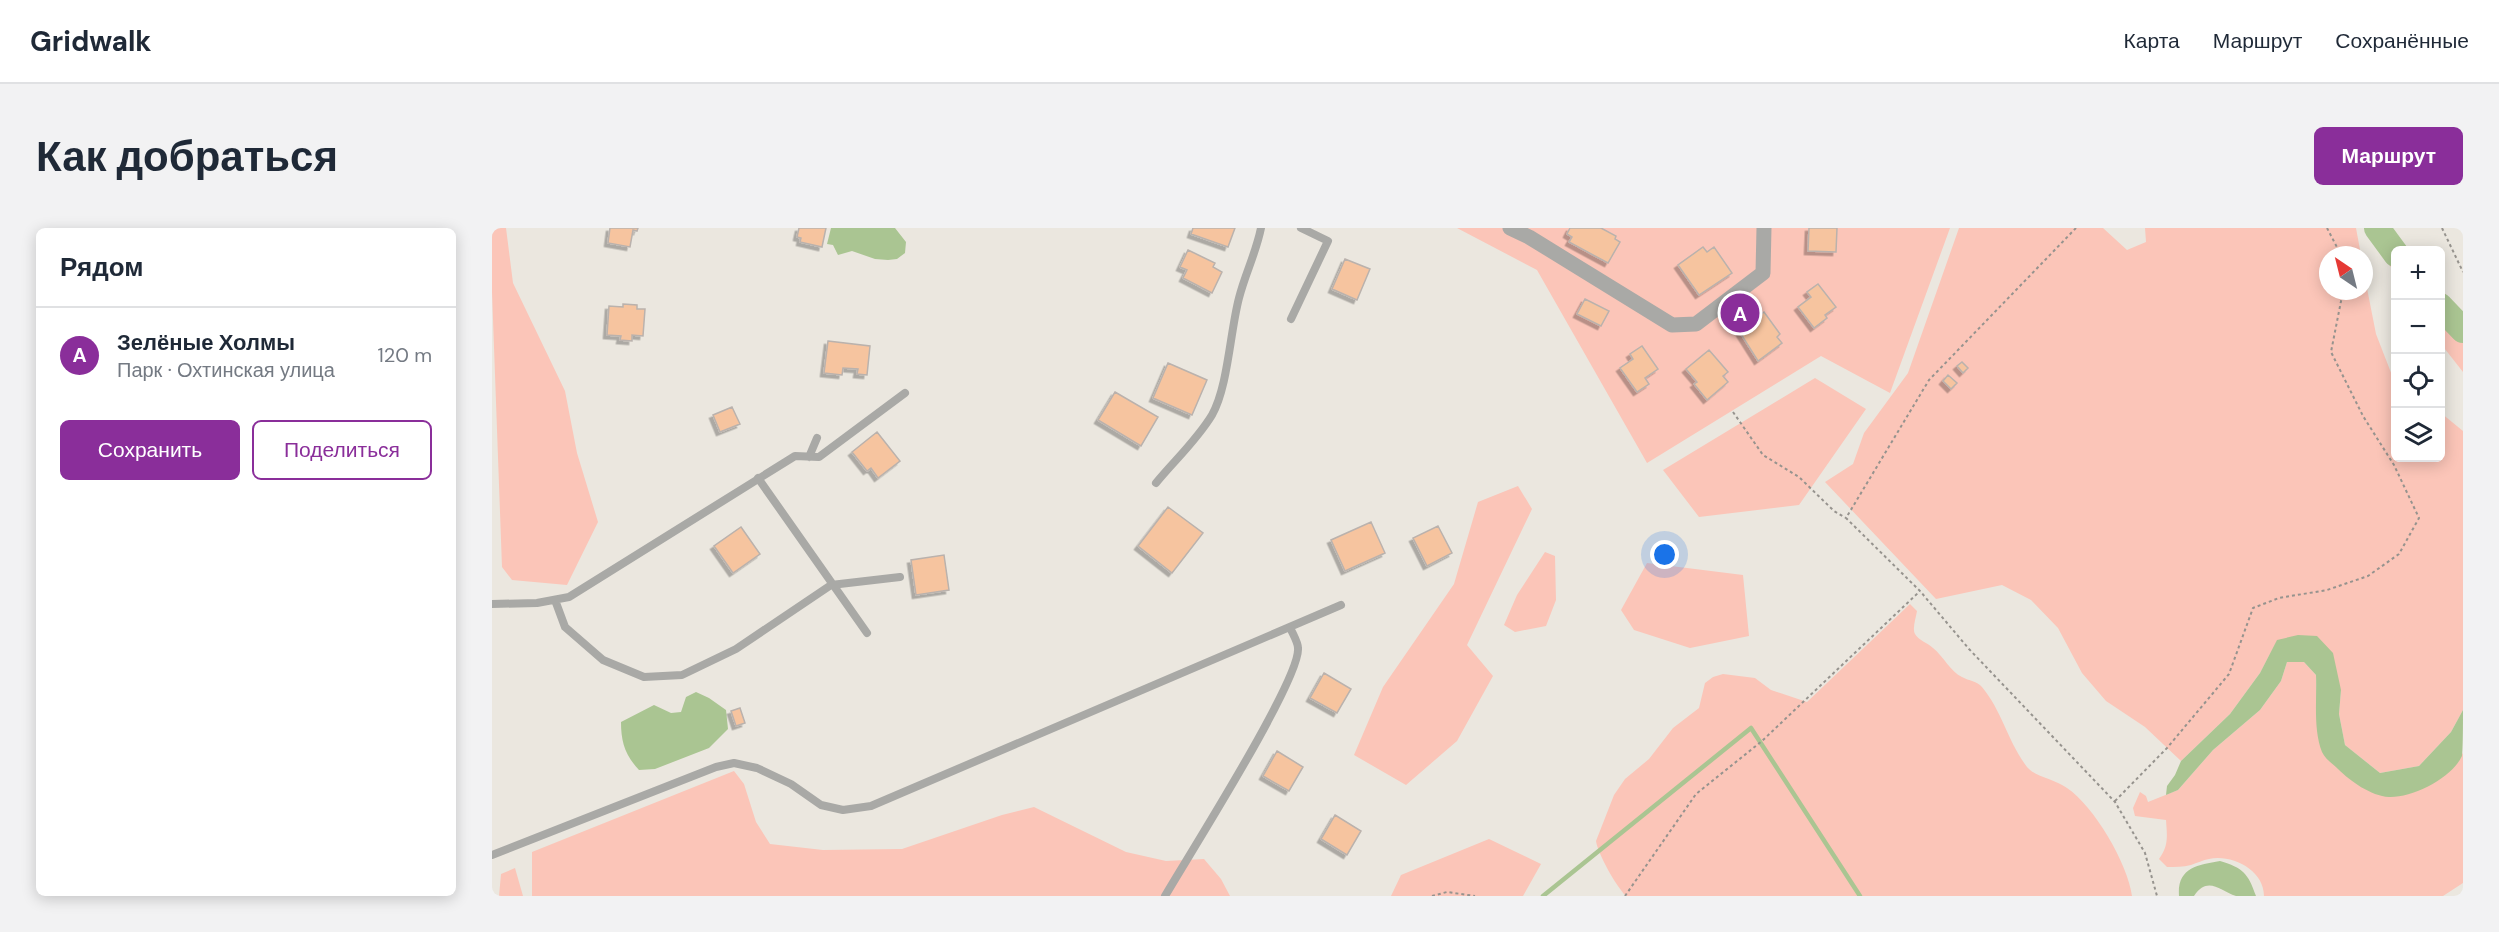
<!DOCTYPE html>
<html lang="ru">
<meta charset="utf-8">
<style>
body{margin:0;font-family:"DM Sans",sans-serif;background:#f2f2f3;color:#1f2937}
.controls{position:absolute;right:18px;top:18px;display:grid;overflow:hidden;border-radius:9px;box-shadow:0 3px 15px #0003}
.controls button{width:54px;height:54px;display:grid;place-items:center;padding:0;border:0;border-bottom:2px solid #e0e1e3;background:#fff;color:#1f2937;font:30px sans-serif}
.compass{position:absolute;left:1827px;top:18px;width:54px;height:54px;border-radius:50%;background:#fff;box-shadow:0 3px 15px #0003;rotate:325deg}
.you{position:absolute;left:1173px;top:327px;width:21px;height:21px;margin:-15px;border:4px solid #fff;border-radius:50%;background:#1a73e8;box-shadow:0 0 0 9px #1a73e833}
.badge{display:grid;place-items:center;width:39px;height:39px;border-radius:50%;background:#8a2e9a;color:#fff;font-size:20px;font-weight:700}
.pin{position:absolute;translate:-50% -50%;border:3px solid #fff;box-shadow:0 2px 6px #0006}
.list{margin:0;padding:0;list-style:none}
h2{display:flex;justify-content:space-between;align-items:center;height:78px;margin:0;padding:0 24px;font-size:26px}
h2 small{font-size:20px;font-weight:400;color:#747a83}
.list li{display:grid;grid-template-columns:39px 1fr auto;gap:18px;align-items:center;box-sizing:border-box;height:96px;padding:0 24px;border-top:2px solid #e0e1e3}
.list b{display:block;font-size:22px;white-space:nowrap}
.list p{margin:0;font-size:20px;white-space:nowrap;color:#747a83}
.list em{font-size:20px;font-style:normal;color:#747a83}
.actions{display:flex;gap:12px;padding:18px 24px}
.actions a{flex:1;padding:14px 0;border:2px solid #8a2e9a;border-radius:9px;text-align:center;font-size:21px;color:#8a2e9a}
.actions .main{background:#8a2e9a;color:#fff}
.icon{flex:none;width:33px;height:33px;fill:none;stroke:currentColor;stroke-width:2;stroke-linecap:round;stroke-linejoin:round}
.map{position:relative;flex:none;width:1971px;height:668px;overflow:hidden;border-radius:9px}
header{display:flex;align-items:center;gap:36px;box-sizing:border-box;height:84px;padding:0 30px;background:#fff;border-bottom:2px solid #e0e1e3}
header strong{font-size:28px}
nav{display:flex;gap:33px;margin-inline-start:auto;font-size:21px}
.intro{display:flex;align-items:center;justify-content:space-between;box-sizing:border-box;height:144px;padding:0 36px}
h1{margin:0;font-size:42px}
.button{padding:15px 27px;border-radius:9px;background:#8a2e9a;color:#fff;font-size:21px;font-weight:700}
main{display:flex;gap:36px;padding:0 36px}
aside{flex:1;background:#fff;border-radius:9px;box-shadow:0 3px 15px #0003}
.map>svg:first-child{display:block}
.green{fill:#fbc5b8}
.water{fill:#aac592}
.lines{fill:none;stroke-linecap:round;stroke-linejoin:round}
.stream{stroke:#aac592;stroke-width:4.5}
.river{stroke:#aac592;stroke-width:26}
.building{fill:#f6c49f;stroke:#bab2ad;stroke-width:1.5;filter:url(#shadow)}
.path{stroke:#96938e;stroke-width:2;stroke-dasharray:3 3;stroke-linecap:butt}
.lane{stroke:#a9a9a6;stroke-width:8}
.street{stroke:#a9a9a6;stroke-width:15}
</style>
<header>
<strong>Gridwalk</strong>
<nav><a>Карта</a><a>Маршрут</a><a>Сохранённые</a></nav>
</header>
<div class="intro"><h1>Как добраться</h1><a class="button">Маршрут</a></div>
<main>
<aside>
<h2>Рядом<small></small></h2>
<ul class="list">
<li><span class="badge">A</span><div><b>Зелёные Холмы</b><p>Парк · Охтинская улица</p></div><em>120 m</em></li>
</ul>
<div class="actions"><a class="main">Сохранить</a><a>Поделиться</a></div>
</aside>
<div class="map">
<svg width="1971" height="668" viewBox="0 0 1971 668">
<defs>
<filter id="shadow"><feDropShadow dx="-3.5" dy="3.5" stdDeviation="0" flood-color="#0004"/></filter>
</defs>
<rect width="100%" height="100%" fill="#ebe7df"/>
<!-- green -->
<path class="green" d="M0 0H14L21 55 73 163 85 225 106 294 75 357 20 352 10 339 0 64Z
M965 0H1458L1398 165 1329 128 1155 235 1045 42Z
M1467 0H1611L1635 22 1654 14 1653 0H1864L1869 27H1836V63H1872V45L1884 106 1903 155 1904 230H1948L1949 185 1971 203V482L1959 504 1927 538 1888 545 1853 517 1847 486 1849 462 1785 413 1768 445 1738 486 1689 533 1653 499 1614 473 1590 445 1566 400 1539 372 1510 357 1444 371 1333 254 1361 236 1372 205 1416 145Z
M1872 0H1899L1916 22H1904L1903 45Z
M1949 61 1971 86V144L1949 116Z
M1323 150 1374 181 1307 277 1207 289 1171 242Z
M1026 258 1040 281 975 417 1001 448 965 513 914 557 862 527 891 459 962 356 986 274Z
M1053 324 1063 328 1064 372 1054 398 1023 404 1012 397 1025 367Z
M1155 335 1251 347 1257 408 1198 420 1142 402 1129 382Z
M1418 376 1425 383C1424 390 1420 400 1423 406 1426 412 1436 415 1441 420 1451 428 1459 444 1470 449 1477 453 1485 453 1490 459 1510 483 1516 514 1535 539 1543 549 1563 551 1575 560 1602 578 1636 636 1640 668H1134C1124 658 1106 626 1104 613L1122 567 1133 551 1157 531 1181 500 1207 480 1213 455 1221 449 1231 446 1263 450 1279 462 1315 474Z
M1795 434H1812L1824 447 1826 506 1875 562 1966 534 1971 525V655L1951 668H1772C1772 642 1740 626 1717 631 1711 632 1705 635 1699 637 1691 639 1683 639 1675 639L1667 631C1677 618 1675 607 1674 592L1643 588 1641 580 1648 564 1654 568 1656 574 1686 562 1721 522 1768 482 1789 453Z
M242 543 252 556 264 594 278 616 331 622 410 621 510 587 542 579 634 624 674 633 712 631 729 651 738 668H40V624Z
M997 611 1049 636 1031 668H899L909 647Z
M23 640 31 668H7L9 646Z"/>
<!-- water -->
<path class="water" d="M339 0H403L414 14 413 25 405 31 396 32 383 31 360 23 346 27 341 17 335 16Z
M1806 407 1825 408 1841 425 1849 462 1847 486 1853 517 1888 545 1927 538 1959 504 1971 482C1971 495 1971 516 1970 528 1960 550 1920 570 1897 569 1879 568 1858 553 1846 541 1841 536 1833 531 1830 524 1821 501 1825 472 1824 447L1812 434H1795L1789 453 1768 482 1721 522 1686 562 1674 567 1675 558 1683 547 1689 533 1738 486 1768 445 1785 412Z
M204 464 217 470 234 482 236 501 217 520 163 541 147 542C133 527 129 514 129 494L162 477 179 485 189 484 194 469Z
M1728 633C1751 640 1756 645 1764 668 1758 668 1749 668 1744 668 1728 663 1716 647 1702 668H1687C1685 640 1705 637 1728 633Z"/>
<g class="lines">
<!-- stream -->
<path class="stream" d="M1051 668 1259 500 1368 668"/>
<!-- river -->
<path class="river" d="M1885 0 1904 26
M1948 78 1971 102"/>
</g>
<!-- building -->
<path class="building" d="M118 0H146L145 3 141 2 138 19 116 15Z
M307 0H334L330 19 308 14 309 10 305 9Z
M701 0H743L736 19 699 6Z
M1078 0H1109L1124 8 1123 11 1128 14 1116 35 1077 14 1080 9 1075 6Z
M1317 0H1345L1344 24 1316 23Z
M1211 19 1215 24 1222 19 1240 45 1207 67 1186 37Z
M696 22 723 35 721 39 730 44 720 65 691 50 695 42 688 39Z
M853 31 878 41 865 72 840 61Z
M1326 56 1344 79 1333 87 1335 90 1322 100 1306 79 1319 69 1315 64Z
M1093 71 1117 83 1109 98 1085 86Z
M131 76 145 77V81H153L151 108 140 107V113L128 112 129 108 115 107 117 78 131 79Z
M1272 84 1288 106 1285 109 1290 115 1266 133 1247 103Z
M336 113 378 118 375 147 365 146 366 141 351 140 350 147 332 145Z
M1150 118 1166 141 1153 150 1157 156 1145 164 1128 140 1141 131 1138 126Z
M1217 122 1236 144 1231 148 1236 154 1215 172 1202 156 1205 154 1194 141Z
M1470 134 1476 140 1471 145 1465 138Z
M676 135 715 152 700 187 661 170Z
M1456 147 1465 155 1459 161 1451 153Z
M623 164 666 189 649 218 606 192Z
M240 179 248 196 228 204 221 187Z
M385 204 408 233 386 250 379 240 375 243 360 224Z
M676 279 711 305 680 345 646 318Z
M879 294 893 325 853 343 839 312Z
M946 298 960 325 935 338 921 310Z
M249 299 268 326 241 345 222 318Z
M452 327 457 362 424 367 419 332Z
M832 445 859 461 845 485 818 470Z
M248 480 253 495 244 498 239 483Z
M785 523 811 539 797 563 771 548Z
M843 587 869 603 855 627 829 611Z"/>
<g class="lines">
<!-- path -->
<path class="path" d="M1584 0 1437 152 1354 290 1428 363 1477 421 1623 574 1653 625 1665 668
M1835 0 1849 27
M1950 0 1971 44
M1241 184 1271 227 1307 249 1342 283 1354 290
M1623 573 1675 520 1737 446 1761 380 1787 370 1835 362 1876 348 1907 326 1927 290 1902 237 1871 188 1839 124 1851 63
M940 668 955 664 983 668
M1133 668 1204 566 1270 513 1428 363"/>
<!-- lane -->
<path class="lane" d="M799 91 836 13 809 0
M317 229 325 210
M266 250 375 405
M664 255C682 233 705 212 720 187 736 159 738 104 747 70 753 46 764 25 769 0
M63 372 73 399 111 432 152 449 190 447 244 421 339 357 408 349
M0 376 45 375 77 369 303 228 327 229 413 165
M0 627 224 539 242 535 265 540 299 556 329 577 351 582 379 578 849 377
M673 668C695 630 809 451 806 420 806 414 800 405 798 399"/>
<!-- street -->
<path class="street" d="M1018 0 1037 9 1180 97 1204 96 1271 45 1272 0"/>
</g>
</svg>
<div class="controls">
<button>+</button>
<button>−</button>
<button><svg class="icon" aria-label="locate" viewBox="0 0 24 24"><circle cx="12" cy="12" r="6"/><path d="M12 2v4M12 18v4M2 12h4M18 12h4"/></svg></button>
<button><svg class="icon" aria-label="layers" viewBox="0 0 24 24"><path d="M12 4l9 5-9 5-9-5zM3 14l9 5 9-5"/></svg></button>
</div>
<svg class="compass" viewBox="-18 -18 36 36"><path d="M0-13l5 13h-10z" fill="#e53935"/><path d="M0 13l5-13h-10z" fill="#747a83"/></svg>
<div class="you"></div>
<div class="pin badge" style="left:1248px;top:85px">A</div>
</div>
</main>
